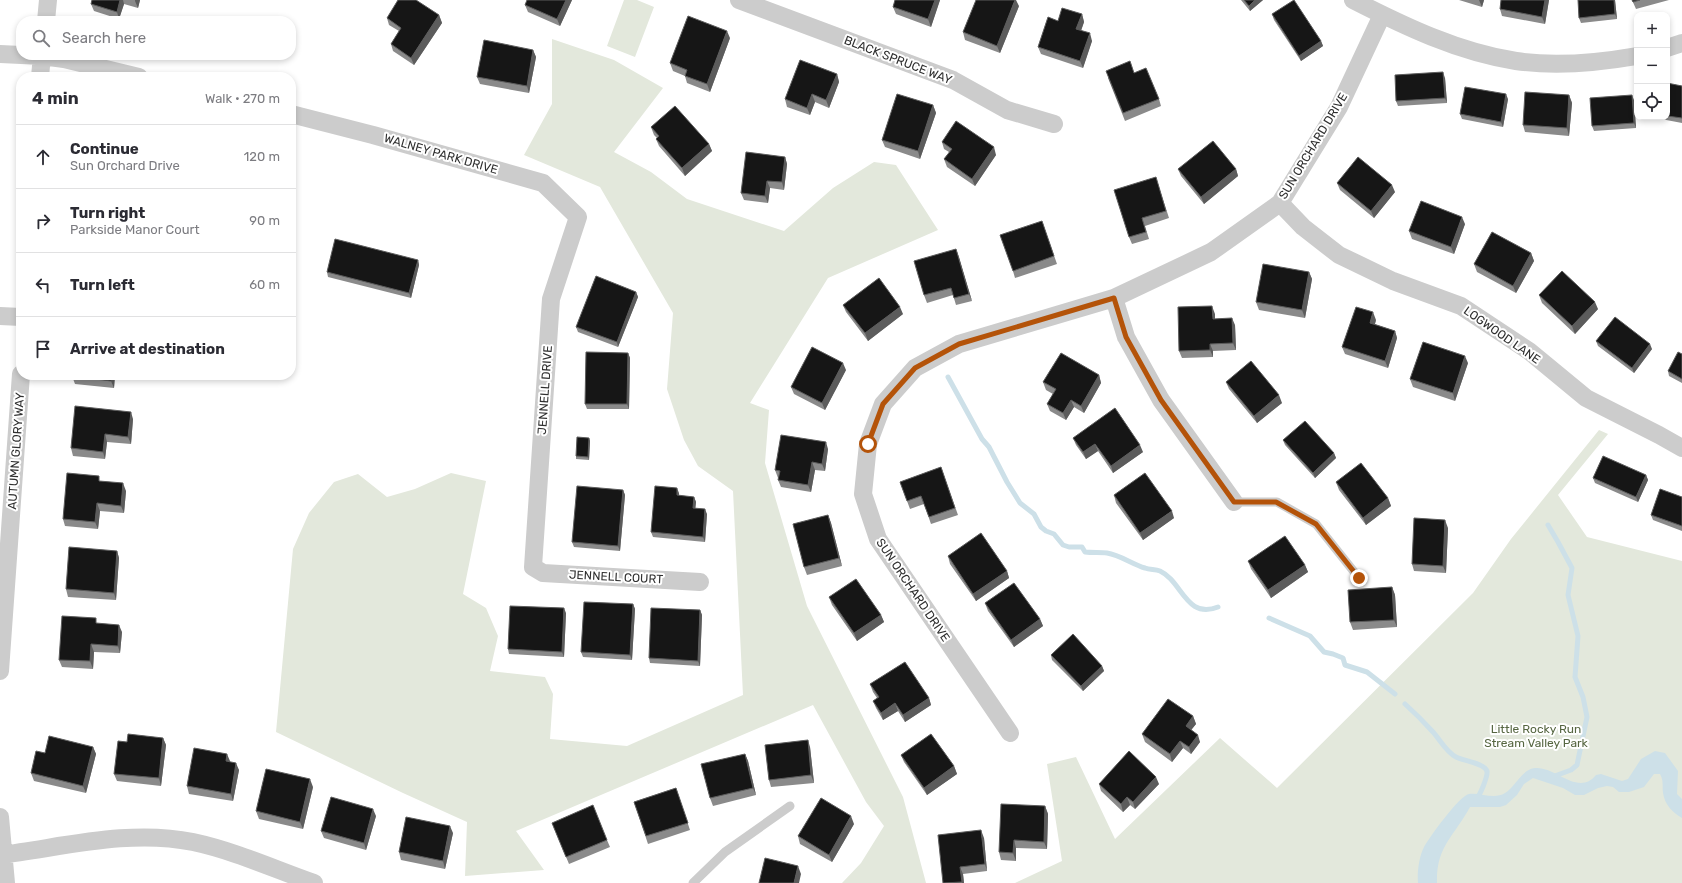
<!DOCTYPE html>
<meta charset="utf-8">
<style>
body{margin:0;font-family:Rubik,sans-serif;background:#f7f7f7;color:#2b2b33}
.controls{position:absolute;right:12px;top:12px;display:grid;overflow:hidden;border-radius:8px;box-shadow:0 2px 6px #0003}
.controls button{width:36px;height:36px;display:grid;place-items:center;padding:0;border:0;border-bottom:1px solid #e1e1e2;background:#fff;color:#2b2b33;font:20px sans-serif}
.stop{position:absolute;width:12px;height:12px;margin:-9px;border:3px solid #b45309;border-radius:50%;background:#fff}
.stop.end{background:#b45309;border-color:#fff;box-shadow:0 1px 4px #0008}
.list{margin:0;padding:0;list-style:none}
h2{display:flex;justify-content:space-between;align-items:center;height:52px;margin:0;padding:0 16px;font-size:17px}
h2 small{font-size:13px;font-weight:400;color:#7c7c81}
.list li{display:grid;grid-template-columns:26px 1fr auto;gap:12px;align-items:center;box-sizing:border-box;height:64px;padding:0 16px;border-top:1px solid #e1e1e2}
.list b{display:block;font-size:15px;white-space:nowrap}
.list p{margin:0;font-size:13px;white-space:nowrap;color:#7c7c81}
.list em{font-size:13px;font-style:normal;color:#7c7c81}
.icon{flex:none;width:22px;height:22px;fill:none;stroke:currentColor;stroke-width:2;stroke-linecap:round;stroke-linejoin:round}
.map{position:relative;flex:none;width:1682px;height:883px;overflow:hidden}
.search{position:absolute;background:#fff;box-shadow:0 2px 6px #0003;left:16px;top:16px;width:280px;height:44px;display:flex;align-items:center;gap:10px;box-sizing:border-box;padding:0 14px;border-radius:16px;color:#7c7c81;font-size:15px}
.panel{position:absolute;background:#fff;box-shadow:0 2px 6px #0003;left:16px;top:72px;width:280px;height:308px;border-radius:16px}
.map>svg:first-child{display:block}
.green{fill:#e3e8dc}
.water{fill:#cde0e8}
.lines{fill:none;stroke-linecap:round;stroke-linejoin:round}
.stream{stroke:#cde0e8;stroke-width:5}
.lane{stroke:#ccc;stroke-width:9}
.street{stroke:#ccc;stroke-width:18}
.wall{fill:#8a8a8a}
.shaded-wall{fill:#5c5c5c}
.building{fill:#161616;stroke:#5c5c5c}
.route{stroke:#b45309;stroke-width:5}
.labels{text-anchor:middle;dominant-baseline:central;stroke-width:4;stroke-linejoin:round;paint-order:stroke}
.street-label{font-size:12px;fill:#2f2f2f;stroke:#fff}
.park-label{font-size:12px;fill:#566641;stroke:#fff}
</style>
<div class="map">
<svg width="1682" height="883" viewBox="0 0 1682 883">
<rect width="100%" height="100%" fill="#fff"/>
<!-- green -->
<path class="green" d="M624 0H637L654 7 635 57 607 46Z
M552 39 614 60 663 88 614 152 651 172 687 199 784 231 833 188 874 162 896 165 938 230 828 278 750 403 769 410 765 463 807 606 903 797 926 883H842L861 863 884 826 866 802 813 705 516 831 544 870 465 876 467 822 403 793 276 732 293 549 309 513 334 482 358 474 387 497 415 489 451 473 486 481 463 594 486 608 498 636 490 671 545 677 553 694 550 739 627 746 743 695 733 491 698 466 684 440 667 389 673 313 600 187 524 155 552 104Z
M1599 430 1608 434 1558 495 1587 537 1682 561V883H1015L1062 861 1047 764 1076 757 1115 839 1220 738 1277 788 1473 593 1511 539Z"/>
<!-- water -->
<path class="water" d="M1655 751 1665 753 1678 771 1677 794 1682 799V818C1672 812 1665 805 1663 793 1662 786 1664 781 1660 774H1654L1644 787 1629 792H1619L1613 787 1607 786 1598 788 1584 795H1575L1563 788 1533 778 1524 784 1517 795 1506 805 1500 807H1470C1454 837 1436 846 1437 883H1418C1417 872 1419 857 1424 847 1429 838 1459 796 1469 794 1480 792 1494 800 1505 793 1515 787 1522 769 1535 768 1556 766 1578 797 1596 775L1601 774 1622 781 1628 779 1641 759Z"/>
<g class="lines">
<!-- stream -->
<path class="stream" d="M948 377 982 439 989 447 1007 482 1020 503 1034 514 1041 527 1046 531 1054 534 1063 545 1069 547H1082L1085 552C1093 553 1100 552 1107 553 1120 555 1132 564 1145 568 1150 570 1155 569 1160 571 1182 581 1186 620 1218 607
M1548 525 1558 542 1572 568 1568 595 1578 636 1575 677 1583 697 1587 717 1577 765 1571 770 1552 777
M1269 618 1310 636 1324 652 1333 654 1343 658 1345 665 1367 672 1395 694
M1405 704C1415 713 1424 722 1433 732 1441 741 1446 752 1456 757 1464 761 1484 763 1487 771 1488 776 1480 796 1476 799"/>
<!-- lane -->
<path class="lane" d="M1234 502H1277L1316 524 1359 578
M693 883 725 852 790 806"/>
<!-- street -->
<path class="street" d="M739 0 953 80 1007 110 1054 124
M1353 0C1404 26 1458 52 1516 61 1556 67 1597 63 1637 56
M46 21 48 0
M1667 48 1682 43
M0 54 42 56 64 59 139 77
M40 77 42 55
M291 114 373 135 543 183 578 217 551 299 533 567 543 573 700 582
M1280 203 1303 227 1339 255 1393 281 1461 306 1529 351 1586 398 1659 435 1682 448
M1114 298 1126 337 1161 400 1234 502
M0 316 21 317
M0 671 21 374
M1010 733 878 539 863 494 868 444 883 404 915 368 959 344 1114 298 1211 252 1280 203 1339 107 1382 15
M0 817 6 883
M0 855C64 847 129 829 193 842 235 851 274 869 314 883"/>
</g>
<!-- wall -->
<path class="wall" d="M92 0H140L138 8 124 4 119 19 94 11 91 4Z
M572 0 560 26 528 12 525 5Z
M895 0H940L931 27 896 14 893 7Z
M1241 0H1263L1250 11Z
M1459 0H1484L1482 7Z
M1549 0 1545 24 1502 16 1500 9Z
M1578 0H1615L1617 19 1581 23 1579 18Z
M1632 0H1669L1636 9Z
M1019 6 1000 53 965 40 963 32Z
M1082 14 1084 22 1081 31 1092 41 1083 68 1041 54 1038 47 1058 21Z
M1272 14 1321 41 1323 46 1301 61 1274 20Z
M439 15 442 23 414 65 393 51 391 44 399 31 389 25 387 18Z
M730 38 710 92 687 83 685 76 673 71 670 63Z
M533 50 536 57 529 93 480 84 477 77Z
M1134 73 1159 99 1161 106 1125 121 1108 78Z
M837 74 839 82 829 108 815 102 810 115 787 107 785 99Z
M1445 78 1447 103 1398 106 1396 101Z
M1667 83 1682 86V123L1661 119 1660 117H1667Z
M1569 95 1572 103 1569 136 1525 132 1523 125Z
M1508 99 1503 127 1462 119 1460 114Z
M1634 100 1636 128 1594 131 1592 126Z
M933 105 936 113 920 159 885 147 882 140Z
M651 127 709 144 712 151 685 176 659 146 656 139 657 138 654 135Z
M942 142 996 155 975 186 947 167 944 159 949 152 944 149Z
M785 157 787 164 784 190 770 188 768 203 744 200 741 193Z
M1178 169H1236L1238 176 1204 204 1181 176Z
M1337 183 1395 192 1374 218 1340 190Z
M1158 184 1169 218 1145 226 1149 239 1132 244 1129 237Z
M1042 221 1057 264 1015 278 1013 271Z
M1465 224 1454 254 1412 239 1409 231Z
M956 249 972 301 956 305 953 295 927 303 924 295Z
M1531 253 1534 261 1516 293 1477 272 1474 264Z
M418 260 419 265 411 298 328 277 327 272Z
M1309 272 1312 279 1305 318 1259 310 1256 302Z
M636 292 638 297 618 347 578 332 576 327Z
M1539 295 1598 309 1575 334 1542 303Z
M843 305 903 314 868 341 846 312Z
M1215 314V319L1235 325 1236 350 1213 351V357L1182 358 1179 351Z
M1376 320 1375 324 1395 331 1397 338 1388 368 1345 354 1342 347Z
M1596 341 1652 349 1634 373 1598 346Z
M628 353 630 358 629 409H587L585 404Z
M1682 354V383L1669 376 1668 371Z
M1468 363 1455 401 1413 387 1410 379Z
M846 370 825 410 794 394 791 387Z
M115 375 114 388 75 384 72 376Z
M1099 375 1101 383 1084 413 1074 407 1066 420 1050 411 1047 404 1053 394 1046 390 1043 382Z
M1226 382 1282 403 1257 423 1229 389Z
M133 419 131 444 107 442 105 459 73 456 71 448Z
M589 438 590 441 589 460 576 459V456Z
M1073 438 1143 452 1113 473 1098 451 1086 459 1076 445Z
M1283 440 1334 453 1336 458 1315 478 1285 445Z
M828 449 825 471 815 470 811 492 781 487 778 480 779 478H778L775 470Z
M941 467 958 515 931 524 924 504 910 509 900 482Z
M1646 475 1648 480 1638 502 1595 483 1593 478Z
M101 481 126 491 124 513 100 511 98 529 65 526 63 519Z
M1336 482 1388 498 1391 506 1366 525 1339 490Z
M623 490 625 495 620 551 574 547 572 542Z
M679 493V496L694 497 696 502 695 508 707 514 705 542 653 537 651 532Z
M1114 495 1174 518 1143 540 1116 503Z
M1682 497V531L1653 520 1651 515Z
M828 515 831 523 842 566 807 575 804 567Z
M1448 528 1446 573 1414 571 1412 564Z
M117 551 119 558 116 600 68 597 66 589Z
M948 556 1007 571 1009 578 976 601 950 564Z
M1248 561 1305 565 1308 572 1271 598 1251 569Z
M1392 587 1395 595 1397 627 1353 630 1350 622Z
M829 597 881 615 884 622 857 641 832 605Z
M985 603 1040 619 1043 626 1014 647 988 611Z
M633 604 635 609 632 660 583 657 581 652Z
M700 610 702 615 700 666 650 663 649 658Z
M566 613 564 657 509 654 508 649Z
M98 624 122 632 120 653 94 652 93 669 62 667 59 660Z
M1051 655 1102 666 1104 671 1083 691 1052 660Z
M870 684 929 698 931 705 905 722 898 711 883 720 876 708 873 701 877 698 873 692Z
M1193 716 1196 724 1191 730 1200 742 1191 754 1183 748 1172 762 1145 742 1142 734Z
M163 738 166 745 161 786 117 781 114 774 127 742Z
M93 747 96 754 86 793 34 781 31 773 45 753Z
M810 747 814 783 771 787 769 780Z
M745 754 748 761 756 795 713 806 710 798Z
M901 755 954 766 957 774 927 795 904 762Z
M230 761 229 762 239 770 233 801 189 794 187 786Z
M1099 784H1159L1135 809 1130 805 1123 812 1101 791Z
M313 787 303 829 259 819 256 811Z
M676 788 690 830 648 844 634 802Z
M1045 806 1048 814 1047 849 1016 848V861L1001 860 999 852Z
M376 816 366 850 324 838 321 831Z
M552 823 607 840 610 847 569 864Z
M854 824 832 862 800 844 798 836Z
M453 833 445 869 401 860 399 852Z
M984 838 987 871 963 874 964 883H943Z"/>
<!-- shaded-wall -->
<path class="shaded-wall" d="M120 0H123L124 4 119 19 117 12Z
M135 0H140L138 8 135 1Z
M566 0H572L560 26 557 19Z
M935 0H940L931 27 928 19Z
M1015 0H1016L1019 6 1000 53 997 46Z
M1255 0H1263L1250 11 1249 6Z
M1479 0H1484L1482 7Z
M1545 0H1549L1545 24 1542 17Z
M1614 0H1615L1617 19 1615 14Z
M1082 14 1084 22 1079 36 1076 29Z
M439 15 442 23 414 65 411 58Z
M727 31 730 38 710 92 707 84Z
M1090 33 1092 41 1083 68 1080 61Z
M1321 41 1323 46 1301 61 1299 56Z
M533 50 536 57 529 93 527 86Z
M1443 72 1445 78 1447 103 1445 98Z
M837 74 839 82 829 108 826 100Z
M812 94 815 102 810 115 807 108Z
M1506 94 1508 99 1503 127 1501 122Z
M1569 95 1572 103 1569 136 1567 128Z
M1632 95 1634 100 1636 128 1634 123Z
M933 105 936 113 920 159 918 151Z
M709 144 712 151 685 176 682 168Z
M994 147 996 155 975 186 972 179Z
M785 157 787 164 784 190 782 182Z
M1236 169 1238 176 1204 204 1201 197Z
M767 181 770 188 768 203 765 196Z
M1392 185 1395 192 1374 218 1371 211Z
M1462 217 1465 224 1454 254 1451 247Z
M956 249 959 257 972 301 969 294Z
M1531 253 1534 261 1516 293 1513 286Z
M418 260 419 265 411 298 409 293Z
M1309 272 1312 279 1305 318 1302 310Z
M636 292 638 297 618 347 617 342Z
M1595 302 1598 309 1575 334 1572 326Z
M1212 306 1215 314V326L1213 319Z
M900 307 903 314 868 341 865 333Z
M1373 312 1376 320 1373 330 1370 323Z
M1232 318 1235 325 1236 350 1233 343Z
M1395 331 1397 338 1388 368 1385 361Z
M1210 344 1213 351V357L1210 350Z
M1650 344 1652 349 1634 373 1632 368Z
M628 353 630 358 629 409 627 404Z
M1465 356 1468 363 1455 401 1453 393Z
M843 363 846 370 825 410 822 403Z
M112 375H115L114 388 111 381Z
M1099 375 1101 383 1084 413 1081 406Z
M1279 395 1282 403 1257 423 1254 416Z
M1071 400 1074 407 1066 420 1063 413Z
M131 412 133 419 131 444 128 437Z
M105 434 107 442 105 459 103 452Z
M589 438 590 441 589 460 588 457Z
M826 442 828 449 825 471 822 464Z
M1095 444 1098 451 1086 459 1083 452Z
M1140 445 1143 452 1113 473 1111 466Z
M1334 453 1336 458 1315 478 1313 473Z
M812 462 815 470 811 492 808 485Z
M1646 475 1648 480 1638 502 1636 497Z
M123 483 126 491 124 513 121 506Z
M677 488 679 493V500L677 495Z
M623 490 625 495 620 551 618 546Z
M694 497 696 502 695 513 693 508Z
M1388 498 1391 506 1366 525 1363 518Z
M97 503 100 511 98 529 95 522Z
M705 509 707 514 705 542 703 537Z
M1172 511 1174 518 1143 540 1140 533Z
M828 515 831 523 842 566 839 558Z
M1445 520 1448 528 1446 573 1443 566Z
M117 551 119 558 116 600 114 593Z
M1305 565 1308 572 1271 598 1268 590Z
M1007 571 1009 578 976 601 973 594Z
M1392 587 1395 595 1397 627 1394 620Z
M633 604 635 609 632 660 630 655Z
M564 608 566 613 564 657 562 652Z
M700 610 702 615 700 666 698 661Z
M881 615 884 622 857 641 854 633Z
M1040 619 1043 626 1014 647 1011 640Z
M119 625 122 632 120 653 118 646Z
M91 644 94 652 93 669 90 661Z
M1102 666 1104 671 1083 691 1081 686Z
M929 698 931 705 905 722 903 715Z
M895 703 898 711 883 720 881 713Z
M1193 716 1196 724 1188 734 1186 726Z
M1198 735 1200 742 1191 754 1189 747Z
M163 738 166 745 161 786 159 778Z
M808 740 810 747 814 783 811 775Z
M1180 741 1183 748 1172 762 1170 754Z
M93 747 96 754 86 793 83 786Z
M227 754 230 761 228 769 226 761Z
M745 754 748 761 756 795 753 788Z
M236 763 239 770 233 801 231 794Z
M954 766 957 774 927 795 924 788Z
M1156 777 1159 784 1135 809 1133 802Z
M310 779 313 787 303 829 300 822Z
M1127 797 1130 805 1123 812 1121 804Z
M1045 806 1048 814 1047 849 1044 842Z
M373 809 376 816 366 850 364 843Z
M851 816 854 824 832 862 829 855Z
M450 826 453 833 445 869 443 861Z
M981 830 984 838 987 871 985 864Z
M1014 840 1016 848V861L1013 853Z
M798 866 801 874 799 883H794Z
M960 867 963 874 964 883H962Z"/>
<!-- building -->
<path class="building" d="M92 0H120L117 12 91 4Z
M398 0H416L439 15 411 58 391 44 401 28 387 18Z
M527 0H566L557 19 525 5Z
M895 0H935L928 19 893 7Z
M976 0H1015L997 46 963 32Z
M1244 0H1255L1249 6Z
M1294 0 1321 41 1299 56 1272 14Z
M1501 0H1545L1542 17 1500 9Z
M1578 0H1614L1615 14 1579 18Z
M1632 0H1640L1633 2Z
M1062 8 1082 14 1076 29 1090 33 1080 61 1038 47 1048 17 1058 21Z
M688 16 727 31 707 84 685 76 687 70 670 63Z
M484 40 533 50 527 86 477 77Z
M800 60 837 74 826 100 812 94 807 108 785 99Z
M1130 61 1134 73 1146 68 1159 99 1123 113 1106 71Z
M1443 72 1445 98 1396 101 1395 75Z
M1667 83 1682 86V118L1667 116Z
M1465 87 1506 94 1501 122 1460 114Z
M1525 92 1569 95 1567 128 1523 125Z
M897 94 933 105 918 151 882 140Z
M1632 95 1634 123 1592 126 1590 98Z
M675 106 709 144 682 168 656 139 659 136 651 127Z
M956 121 994 147 972 179 944 159 952 149 942 142Z
M1213 141 1236 169 1201 197 1178 169Z
M746 152 785 157 782 182 767 181 765 196 741 193Z
M1358 157 1392 185 1371 211 1337 183Z
M1156 177 1166 211 1142 218 1146 232 1129 237 1114 190Z
M1421 201 1462 217 1451 247 1409 231Z
M1042 221 1054 256 1013 271 1000 235Z
M1492 232 1531 253 1513 286 1474 264Z
M335 239 418 260 409 293 327 272Z
M956 249 969 294 954 298 951 288 924 295 914 261Z
M1263 264 1309 272 1302 310 1256 302Z
M1562 271 1595 302 1572 326 1539 295Z
M596 276 636 292 617 342 576 327Z
M879 278 900 307 865 333 843 305Z
M1212 306 1213 319 1232 318 1233 343 1210 344V350L1179 351 1178 307Z
M1356 307 1373 312 1370 323 1395 331 1385 361 1342 347Z
M1615 317 1650 344 1632 368 1596 341Z
M1423 342 1465 356 1453 393 1410 379Z
M812 347 843 363 822 403 791 387Z
M586 352 628 353 627 404H585Z
M1678 352 1682 354V379L1668 371Z
M1061 353 1099 375 1081 406 1071 400 1063 413 1047 404 1056 389 1043 382Z
M1251 361 1279 395 1254 416 1226 382Z
M72 375H112L111 381 72 376Z
M75 406 131 412 128 437 105 434 103 452 71 448Z
M1115 408 1140 445 1111 466 1095 444 1083 452 1073 438Z
M1305 421 1334 453 1313 473 1283 440Z
M781 435 826 442 822 464 812 462 808 485 778 480 780 471 775 470Z
M577 437 589 438 588 457 576 456Z
M1603 456 1646 475 1636 497 1593 478Z
M1361 463 1388 498 1363 518 1336 482Z
M941 467 955 508 929 517 921 496 907 501 900 482Z
M67 473 99 476V481L123 483 121 506 97 503 95 522 63 519Z
M1145 473 1172 511 1140 533 1114 495Z
M577 486 623 490 618 546 572 542Z
M655 486 677 488V495L694 497 693 508 705 509 703 537 651 532Z
M1660 489 1682 497V526L1651 515Z
M828 515 839 558 804 567 793 524Z
M1414 518 1445 520 1443 566 1412 564Z
M981 533 1007 571 973 594 948 556Z
M1285 536 1305 565 1268 590 1248 561Z
M69 547 117 551 114 593 66 589Z
M856 579 881 615 854 633 829 597Z
M1014 583 1040 619 1011 640 985 603Z
M1392 587 1394 620 1350 622 1348 590Z
M584 602 633 604 630 655 581 652Z
M510 606 564 608 562 652 508 649Z
M651 608 700 610 698 661 649 658Z
M62 616 96 618V623L119 625 118 646 91 644 90 661 59 660Z
M1073 634 1102 666 1081 686 1051 655Z
M905 662 929 698 903 715 895 703 881 713 873 701 879 697 870 684Z
M1168 699 1193 716 1186 726 1198 735 1189 747 1180 741 1170 754 1142 734Z
M128 734 163 738 159 778 114 774 118 741 127 742Z
M931 734 954 766 924 788 901 755Z
M49 736 93 747 83 786 31 773 36 751 45 753Z
M808 740 811 775 769 780 765 745Z
M194 748 227 754 226 761 236 763 231 794 187 786Z
M1129 751 1156 777 1133 802 1127 797 1121 804 1099 784Z
M745 754 753 788 710 798 701 764Z
M266 769 310 779 300 822 256 811Z
M676 788 688 823 646 836 634 802Z
M331 797 373 809 364 843 321 831Z
M821 798 851 816 829 855 798 836Z
M1001 804 1045 806 1044 842 1014 840 1013 853 999 852Z
M593 805 607 840 566 857 552 823Z
M406 817 450 826 443 861 399 852Z
M981 830 985 864 960 867 962 882 943 883 938 835Z
M765 858 798 866 794 883H759Z"/>
<g class="lines">
<!-- route -->
<path class="route" d="M868 444 883 404 915 368 959 344 1114 298 1126 337 1161 400 1234 502H1276L1316 524 1359 578"/>
</g>
<g class="labels">
<!-- street labels -->
<g class="street-label">
<text transform="translate(898 60) rotate(21)">BLACK SPRUCE WAY</text>
<text transform="translate(1313 146) rotate(-59)">SUN ORCHARD DRIVE</text>
<text transform="translate(441 154) rotate(16)">WALNEY PARK DRIVE</text>
<text transform="translate(1502 335) rotate(35)">LOGWOOD LANE</text>
<text transform="translate(545 390) rotate(-86)">JENNELL DRIVE</text>
<text transform="translate(16 451) rotate(-86)">AUTUMN GLORY WAY</text>
<text transform="translate(616 577) rotate(3)">JENNELL COURT</text>
<text transform="translate(913 590) rotate(56)">SUN ORCHARD DRIVE</text>
</g>
<!-- park labels -->
<g class="park-label">
<text x="1536" y="729">Little Rocky Run<tspan x="1536" dy="14">Stream Valley Park</tspan></text>
</g>
</g>
</svg>
<div class="controls">
<button>+</button>
<button>−</button>
<button><svg class="icon" aria-label="locate" viewBox="0 0 24 24"><circle cx="12" cy="12" r="6"/><path d="M12 2v4M12 18v4M2 12h4M18 12h4"/></svg></button>
</div>
<div class="stop" style="left:868px;top:444px"></div>
<div class="stop end" style="left:1359px;top:578px"></div>
<div class="search"><svg class="icon" aria-label="search" viewBox="0 0 24 24"><circle cx="10" cy="10" r="6"/><path d="M15 15l6 6"/></svg>Search here</div>
<section class="panel">
<h2>4 min<small>Walk · 270 m</small></h2>
<ul class="list">
<li><svg class="icon" aria-label="ahead" viewBox="0 0 24 24"><path d="M12 20V5M6 11l6-6 6 6"/></svg><div><b>Continue</b><p>Sun Orchard Drive</p></div><em>120 m</em></li>
<li><svg class="icon" aria-label="right" viewBox="0 0 24 24"><path d="M7 20v-9h11M14 6l5 5-5 5"/></svg><div><b>Turn right</b><p>Parkside Manor Court</p></div><em>90 m</em></li>
<li><svg class="icon" aria-label="left" viewBox="0 0 24 24"><path d="M17 20v-9H6M10 6l-5 5 5 5"/></svg><div><b>Turn left</b></div><em>60 m</em></li>
<li><svg class="icon" aria-label="arrive" viewBox="0 0 24 24"><path d="M6 21V4h12l-3 4 3 4H6"/></svg><div><b>Arrive at destination</b></div></li>
</ul>
</section>
</div>
